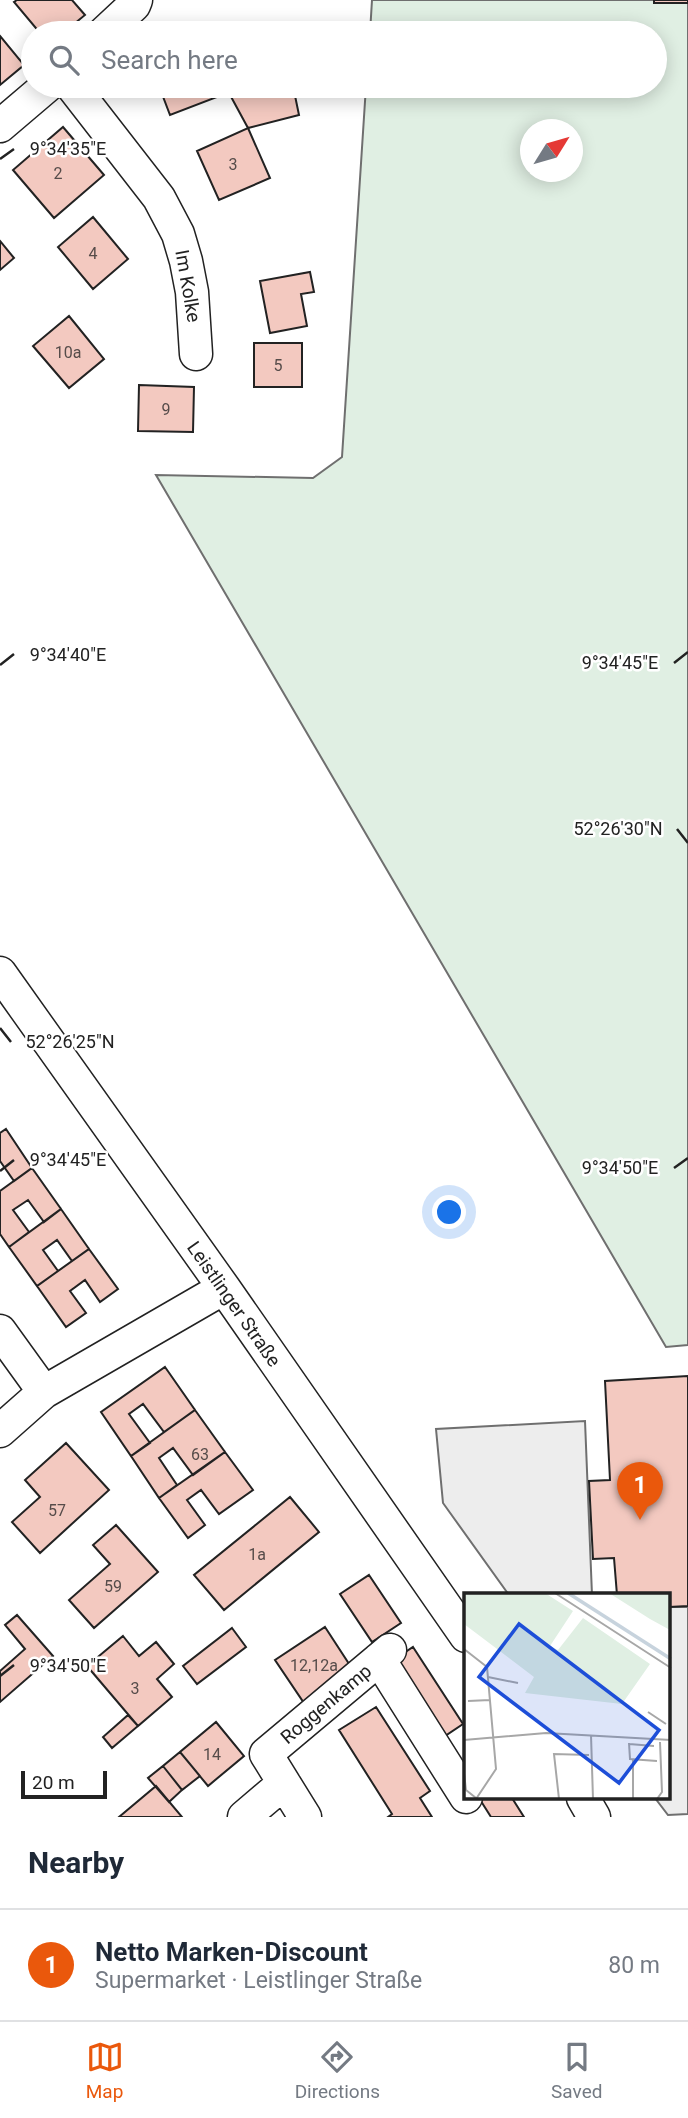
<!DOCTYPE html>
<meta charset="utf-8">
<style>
body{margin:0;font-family:Roboto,sans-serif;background:#f2f2f3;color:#1f2937}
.compass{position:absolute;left:520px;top:119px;width:63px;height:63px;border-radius:50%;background:#fff;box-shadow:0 4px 18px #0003;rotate:53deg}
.scale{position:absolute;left:21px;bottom:18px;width:86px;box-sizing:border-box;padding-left:7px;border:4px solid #222;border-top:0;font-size:19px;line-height:24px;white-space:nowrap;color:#222;-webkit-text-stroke:5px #fff;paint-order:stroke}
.you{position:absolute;left:450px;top:1213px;width:24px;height:24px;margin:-18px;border:5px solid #fff;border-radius:50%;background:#1a73e8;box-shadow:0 0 0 10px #1a73e833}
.badge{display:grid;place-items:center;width:46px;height:46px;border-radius:50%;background:#ea580c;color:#fff;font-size:23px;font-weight:700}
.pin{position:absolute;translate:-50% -58px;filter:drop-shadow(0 2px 4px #0008)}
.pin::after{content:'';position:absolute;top:37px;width:24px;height:21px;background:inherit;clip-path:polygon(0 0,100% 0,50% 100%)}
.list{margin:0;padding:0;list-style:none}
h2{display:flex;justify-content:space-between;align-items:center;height:91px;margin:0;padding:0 28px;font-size:30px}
h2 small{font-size:23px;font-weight:400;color:#747a83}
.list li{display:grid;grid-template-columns:46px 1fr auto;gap:21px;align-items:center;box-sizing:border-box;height:112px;padding:0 28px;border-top:2px solid #e0e1e3}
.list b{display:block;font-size:26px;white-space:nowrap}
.list p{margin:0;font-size:23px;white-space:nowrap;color:#747a83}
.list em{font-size:23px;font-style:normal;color:#747a83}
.icon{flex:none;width:38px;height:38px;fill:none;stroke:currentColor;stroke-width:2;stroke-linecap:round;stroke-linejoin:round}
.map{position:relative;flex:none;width:688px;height:1817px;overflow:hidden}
.search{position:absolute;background:#fff;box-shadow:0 4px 18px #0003;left:21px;right:21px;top:21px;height:77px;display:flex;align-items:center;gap:18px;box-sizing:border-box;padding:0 24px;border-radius:38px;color:#747a83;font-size:26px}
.sheet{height:203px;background:#fff}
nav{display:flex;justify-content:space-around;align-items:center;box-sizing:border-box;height:98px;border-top:2px solid #e0e1e3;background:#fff;font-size:19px;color:#747a83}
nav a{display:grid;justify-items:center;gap:4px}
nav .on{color:#ea580c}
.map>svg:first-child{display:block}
.green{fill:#e0efe3;stroke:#6f6f6f;stroke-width:2;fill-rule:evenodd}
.parking{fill:#ededed;stroke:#6f6f6f;stroke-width:2}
.building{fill:#f3c9c0;stroke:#222;stroke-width:2}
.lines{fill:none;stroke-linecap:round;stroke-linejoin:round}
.minor-casing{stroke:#222;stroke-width:35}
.minor{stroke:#fff;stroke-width:32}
.ticks{fill:none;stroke:#222;stroke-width:2.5}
.labels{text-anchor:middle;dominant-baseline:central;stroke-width:5;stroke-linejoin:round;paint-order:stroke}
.number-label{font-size:16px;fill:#564c4a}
.street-label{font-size:19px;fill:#222;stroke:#fff}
.inset-river{fill:none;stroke:#c7d3dd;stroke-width:3.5}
.inset-road{fill:none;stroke:#a7a7a7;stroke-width:2}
.view{fill:#1d4ed8;fill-opacity:0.15;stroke:#1d4ed8;stroke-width:3.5}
.inset-edge{fill:none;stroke:#222;stroke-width:3.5}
.ticks-label{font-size:18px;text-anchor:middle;fill:#222;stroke:#fff;stroke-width:5;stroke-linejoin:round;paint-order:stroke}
</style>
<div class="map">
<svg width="688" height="1817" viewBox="0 0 688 1817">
<rect width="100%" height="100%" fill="#fff"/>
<!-- green -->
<path class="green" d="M372 0H688V1345L666 1347 156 475 313 478 342 457 366 86H655V33H370ZM530 130H572V172H530Z"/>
<!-- parking -->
<path class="parking" d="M585 1421 592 1595H509L443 1503 436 1429Z
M669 1607H688V1814L668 1815 655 1798H669Z"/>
<!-- building -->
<path class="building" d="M17 0H72L85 15 63 33H40L14 2Z
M654 0H688V3H654Z
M0 36 24 65 0 85Z
M159 86H213L217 97 170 115Z
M213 86H293L299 115 248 128 229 93 217 97Z
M63 127 104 175 54 218 13 170Z
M248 128 270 178 219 200 197 151Z
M93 217 128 259 93 289 58 247Z
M0 241 14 258 0 270Z
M310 272 314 292 301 294 307 326 270 333 260 281Z
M69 316 104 359 69 388 33 346Z
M254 343H302V387H254Z
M139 385 194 387 193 432 138 431Z
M6 1129 32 1168 14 1181 0 1161V1133Z
M32 1168 61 1209 44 1222 28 1200 13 1210 29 1232 9 1247 0 1234V1191Z
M61 1209 89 1249 72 1261 57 1240 43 1250 58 1271 37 1286 9 1247Z
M89 1249 118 1289 100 1302 85 1280 70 1291 86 1313 66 1327 37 1286Z
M165 1367 195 1410 164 1432 143 1404 129 1414 150 1443 131 1456 101 1412Z
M688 1376V1606L669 1607V1595H617L614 1558 593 1559 589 1481 610 1480 605 1381Z
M195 1410 225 1452 193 1475 173 1448 159 1458 177 1485 159 1498 131 1456Z
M66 1443 109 1490 40 1553 12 1522 40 1497 25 1480Z
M225 1452 253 1490 219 1514 201 1490 187 1500 205 1525 188 1538 159 1498Z
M290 1497 319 1532 224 1610 194 1575Z
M116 1525 158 1572 94 1628 69 1600 110 1564 93 1545Z
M369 1575 401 1623 372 1642 340 1594Z
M17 1615 53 1656 0 1702V1671L25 1649 5 1625Z
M325 1627 353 1670 304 1703 275 1660Z
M232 1628 246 1647 197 1684 183 1666Z
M123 1636 139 1656 156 1642 174 1664 157 1679 172 1697 138 1726 87 1666Z
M413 1647 463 1724 442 1738 392 1661Z
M376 1707 430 1791 420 1798 432 1817H388L392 1814 339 1730Z
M128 1715 138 1726 112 1748 103 1737Z
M216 1722 244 1756 208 1786 180 1752Z
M180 1752 200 1776 182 1790 163 1766Z
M163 1766 182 1790 169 1802 148 1778Z
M156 1786 182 1817H119Z
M479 1798H512L524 1817H491Z"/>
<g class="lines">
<defs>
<path id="minor" d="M104 33 134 5 136 0
M72 86 159 198 178 234 186 261 192 292 196 354
M0 126 47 86
M0 973 224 1288 466 1636
M0 1331 44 1392
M0 1431 44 1392 224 1288
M379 1659 466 1797
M583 1798 594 1817
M244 1817 284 1783
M305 1817 266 1754 390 1650"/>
</defs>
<!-- minor casing -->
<use href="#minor" class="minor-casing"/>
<!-- minor -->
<use href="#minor" class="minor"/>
</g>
<!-- ticks -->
<path class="ticks" d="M0 159 14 149M674 663 688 652M0 665 14 654M677 829 688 843M0 1028 11 1042M674 1168 688 1158M0 1171 14 1160M0 1676 14 1665"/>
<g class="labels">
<!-- number labels -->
<g class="number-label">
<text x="233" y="164">3</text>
<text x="58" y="173">2</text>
<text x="93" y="253">4</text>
<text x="68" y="352">10a</text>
<text x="278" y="365">5</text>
<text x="166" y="409">9</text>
<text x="200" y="1454">63</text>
<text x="57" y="1510">57</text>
<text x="257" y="1554">1a</text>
<text x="113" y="1586">59</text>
<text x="314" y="1665">12,12a</text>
<text x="135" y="1688">3</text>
<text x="212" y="1754">14</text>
</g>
<!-- street labels -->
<g class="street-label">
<text transform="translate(188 286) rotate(80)">Im Kolke</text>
<text transform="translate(234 1304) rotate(55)">Leistlinger Straße</text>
<text transform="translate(326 1704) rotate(-40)">Roggenkamp</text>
</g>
</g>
<!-- overview -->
<g transform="translate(464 1593)">
<rect width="206" height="206" fill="#fff"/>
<path d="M0 0H81L109 18 86 53 94 57 119 25 186 71 158 111 61 100 70 84 0 31ZM145 0H206V37L186 26Z" fill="#e0efe3"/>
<path class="inset-river" d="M104 0 207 66"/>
<path class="inset-road" d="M91 0 207 75M0 56 23 74 32 176 12 206M24 84 54 90M4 108 26 107M184 119 202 131M127 142 129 206M0 147 82 140 207 147M165 150 166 166 193 168M165 151 190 153M169 166V206M0 180 2 197 12 205M95 206 90 161 125 162M193 206 198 199 196 149"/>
<path class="view" d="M55 31 195 137 155 190 15 84Z"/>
<rect width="206" height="206" class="inset-edge"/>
</g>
<g class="ticks-label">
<text x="68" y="155">9°34'35"E</text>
<text x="68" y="661">9°34'40"E</text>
<text x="620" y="669">9°34'45"E</text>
<text x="618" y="835">52°26'30"N</text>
<text x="70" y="1048">52°26'25"N</text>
<text x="68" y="1166">9°34'45"E</text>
<text x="620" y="1174">9°34'50"E</text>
<text x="68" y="1672">9°34'50"E</text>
</g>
</svg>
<svg class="compass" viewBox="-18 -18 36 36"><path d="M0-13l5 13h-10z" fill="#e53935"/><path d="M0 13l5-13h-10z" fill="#747a83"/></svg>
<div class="scale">20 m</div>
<div class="you"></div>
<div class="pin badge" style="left:640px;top:1520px">1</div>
<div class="search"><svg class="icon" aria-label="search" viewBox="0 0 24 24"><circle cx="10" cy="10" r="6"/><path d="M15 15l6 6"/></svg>Search here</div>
</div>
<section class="sheet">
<h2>Nearby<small></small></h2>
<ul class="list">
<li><span class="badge">1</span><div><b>Netto Marken-Discount</b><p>Supermarket · Leistlinger Straße</p></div><em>80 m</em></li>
</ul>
</section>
<nav>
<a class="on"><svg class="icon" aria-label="map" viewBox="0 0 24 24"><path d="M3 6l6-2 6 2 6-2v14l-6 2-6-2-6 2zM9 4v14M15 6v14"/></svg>Map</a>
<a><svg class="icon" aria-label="directions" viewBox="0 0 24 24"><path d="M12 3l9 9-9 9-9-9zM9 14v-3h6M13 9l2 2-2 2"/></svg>Directions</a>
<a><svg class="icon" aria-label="saved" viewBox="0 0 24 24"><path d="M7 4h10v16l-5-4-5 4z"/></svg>Saved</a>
</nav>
